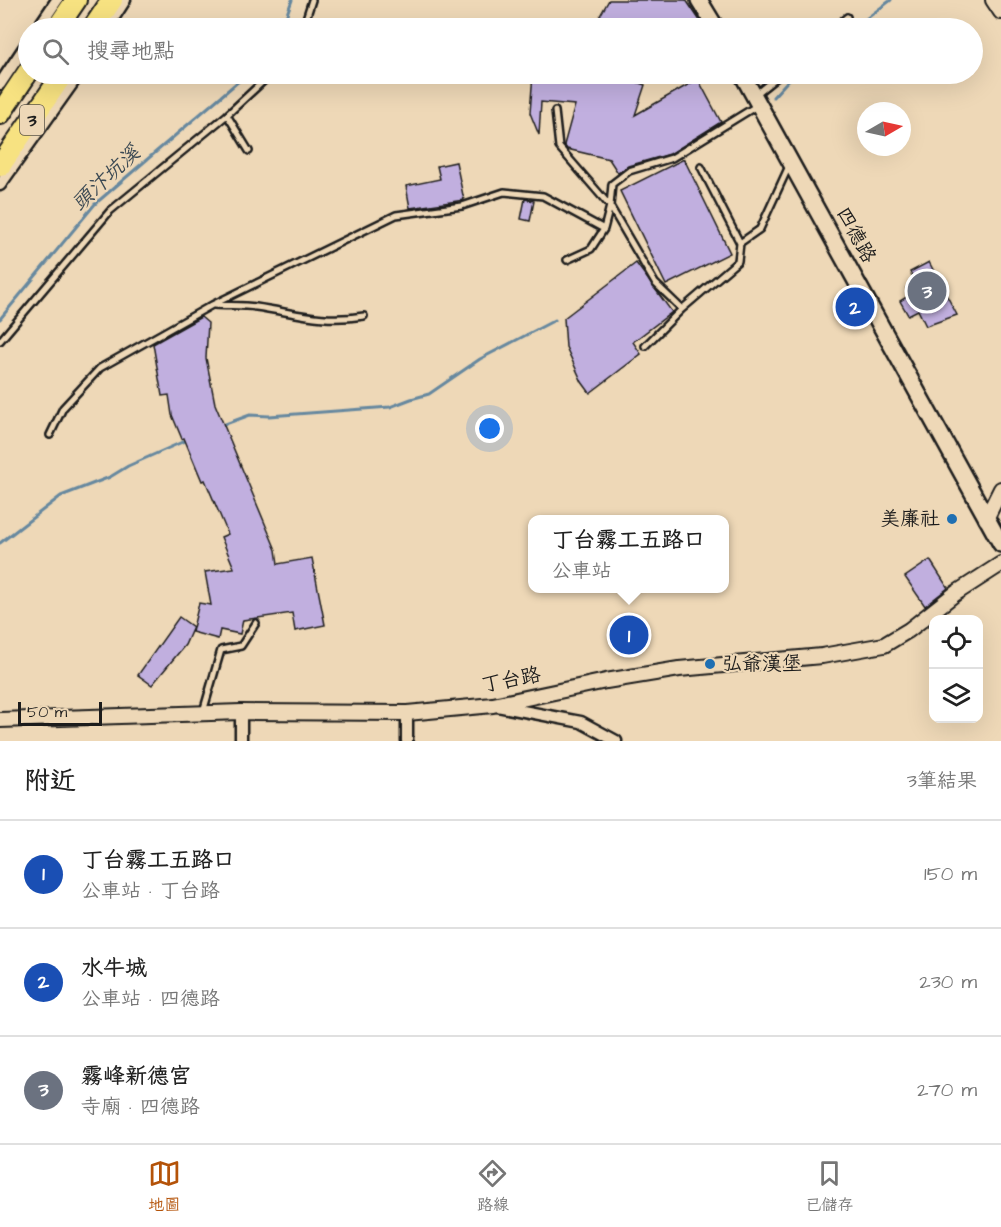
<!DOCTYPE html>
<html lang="zh-TW">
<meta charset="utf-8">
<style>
body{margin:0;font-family:"Architects Daughter","LXGW WenKai TC",sans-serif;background:#f6f6f6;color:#222}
.controls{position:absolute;right:18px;bottom:18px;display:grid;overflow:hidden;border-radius:12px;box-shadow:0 6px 24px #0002}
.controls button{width:54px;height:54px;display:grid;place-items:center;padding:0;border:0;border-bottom:2px solid #e0e0e0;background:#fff;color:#222;font:30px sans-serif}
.compass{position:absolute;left:857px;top:102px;width:54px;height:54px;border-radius:50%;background:#fff;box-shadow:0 6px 24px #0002;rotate:81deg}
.scale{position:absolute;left:18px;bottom:15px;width:84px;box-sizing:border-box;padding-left:6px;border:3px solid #1c1c1c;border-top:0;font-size:16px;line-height:21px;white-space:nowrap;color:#1c1c1c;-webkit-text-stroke:4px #eed8b7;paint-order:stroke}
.you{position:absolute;left:490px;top:429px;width:21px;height:21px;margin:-15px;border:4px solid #fff;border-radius:50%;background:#1a73e8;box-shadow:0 0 0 9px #1a73e833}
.badge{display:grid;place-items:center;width:39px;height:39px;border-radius:50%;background:#b45309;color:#fff;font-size:20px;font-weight:700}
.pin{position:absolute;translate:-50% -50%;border:3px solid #fff;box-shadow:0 2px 6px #0006}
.popup{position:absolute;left:528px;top:515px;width:201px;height:78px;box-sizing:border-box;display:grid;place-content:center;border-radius:12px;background:#fff;filter:drop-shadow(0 2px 4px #0005);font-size:20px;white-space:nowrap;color:#767676}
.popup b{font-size:22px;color:#222}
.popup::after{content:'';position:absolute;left:50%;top:100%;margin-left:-12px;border:12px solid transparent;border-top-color:#fff}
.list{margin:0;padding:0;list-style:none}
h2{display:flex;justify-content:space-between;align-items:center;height:78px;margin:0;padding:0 24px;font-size:26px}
h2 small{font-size:20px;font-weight:400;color:#767676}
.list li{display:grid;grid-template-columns:39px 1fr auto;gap:18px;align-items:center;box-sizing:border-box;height:108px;padding:0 24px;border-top:2px solid #e0e0e0}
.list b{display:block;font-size:22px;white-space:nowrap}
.list p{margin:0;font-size:20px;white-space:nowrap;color:#767676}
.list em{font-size:20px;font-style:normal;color:#767676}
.icon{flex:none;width:33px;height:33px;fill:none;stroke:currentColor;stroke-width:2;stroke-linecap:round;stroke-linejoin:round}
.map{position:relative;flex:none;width:1001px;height:741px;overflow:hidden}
.search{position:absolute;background:#fff;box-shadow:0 6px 24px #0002;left:18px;right:18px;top:18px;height:66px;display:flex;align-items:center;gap:15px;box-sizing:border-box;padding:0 21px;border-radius:33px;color:#767676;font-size:22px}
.sheet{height:402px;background:#fff}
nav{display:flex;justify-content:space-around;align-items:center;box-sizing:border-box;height:84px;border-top:2px solid #e0e0e0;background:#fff;font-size:16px;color:#767676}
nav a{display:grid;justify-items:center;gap:3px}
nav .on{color:#b45309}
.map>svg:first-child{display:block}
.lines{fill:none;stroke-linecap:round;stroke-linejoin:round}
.stream{stroke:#66889f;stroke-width:3}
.building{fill:#c1afdf;stroke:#1c1c1c;stroke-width:1.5}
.service-casing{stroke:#1c1c1c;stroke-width:10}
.minor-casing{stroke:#1c1c1c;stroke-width:15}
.tertiary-casing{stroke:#1c1c1c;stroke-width:18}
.secondary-casing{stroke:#1c1c1c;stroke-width:20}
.motorway-casing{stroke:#1c1c1c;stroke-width:24}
.service{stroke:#eed8b7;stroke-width:5}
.minor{stroke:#eed8b7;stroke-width:10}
.tertiary{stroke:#eed8b7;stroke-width:14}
.secondary{stroke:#eed8b7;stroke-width:15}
.motorway{stroke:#f7e281;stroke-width:20}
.poi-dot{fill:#1f6fb2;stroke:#eed8b7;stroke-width:2}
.labels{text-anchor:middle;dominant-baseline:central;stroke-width:4.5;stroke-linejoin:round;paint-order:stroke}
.shield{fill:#eed8b7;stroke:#5b544a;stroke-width:1.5}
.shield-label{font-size:18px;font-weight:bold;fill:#1c1c1c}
.street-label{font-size:20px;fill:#1c1c1c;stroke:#eed8b7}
.poi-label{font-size:20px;fill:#1c1c1c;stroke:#eed8b7;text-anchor:end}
.water-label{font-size:21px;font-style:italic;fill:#3b4953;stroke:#eed8b7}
</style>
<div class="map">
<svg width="1001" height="741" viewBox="0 0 1001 741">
<rect width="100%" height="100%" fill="#eed8b7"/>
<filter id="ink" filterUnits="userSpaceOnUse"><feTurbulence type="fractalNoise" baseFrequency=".0167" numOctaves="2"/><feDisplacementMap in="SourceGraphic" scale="12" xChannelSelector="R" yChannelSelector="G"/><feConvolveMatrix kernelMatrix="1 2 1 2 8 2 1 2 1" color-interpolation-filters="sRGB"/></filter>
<g filter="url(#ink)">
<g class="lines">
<!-- stream -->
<path class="stream" d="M282 28 292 0
M854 28 891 0
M773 97 794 74
M0 319 95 204 247 74
M220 426 250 415 269 416 390 407 411 399 429 394 480 359 555 320
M0 543 61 496 110 477 128 466 189 439"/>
</g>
<!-- building -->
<path class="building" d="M609 0H686L705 28H593Z
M533 74H614L645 85 635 115 698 79 721 122 670 154 628 166 618 173 609 159 567 149 564 145 575 105 541 102 539 135 530 113Z
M684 159 730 253 666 285 620 191Z
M456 162 464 200 410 208 406 186 440 179 437 166Z
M525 199 534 201 530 221 521 219Z
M929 262 957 315 926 326 918 310 908 315 900 301 910 295 906 288 916 282 910 272Z
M636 263 672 312 633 342 641 354 590 393 582 382 566 347 564 318Z
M201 317 208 323 206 358 215 404 276 550 278 564 312 558 325 625 295 631 292 613 243 620 240 634 220 630 218 639 192 632 199 603 211 605 205 572 234 568 221 537 228 534 205 480 202 481 184 438 182 439 172 415 169 395 162 396 153 344Z
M930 560 948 588 925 606 905 577Z
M179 617 193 627 185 645 152 685 138 675Z"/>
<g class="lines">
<defs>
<path id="service" d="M303 28 312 0
M834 28 847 17
M756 94 781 74
M555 111 559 147 610 206 655 283 682 309
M227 115 249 151
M740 243 760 229 789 166
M567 260 591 249 604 229
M214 305C228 306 242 305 256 307 296 313 322 323 364 316
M0 341 110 211 227 115 271 74
M645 346 682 309 738 261 740 243 701 167
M50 435 63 408 100 368 212 305 396 215 462 206 504 192 543 196 604 229 610 206 612 184 629 171 672 158 758 105
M203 712 221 650 241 646 256 623"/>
<path id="minor" d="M38 28 57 0
M107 28 125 0
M0 84 28 42
M0 185 79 74
M497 706 581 722 616 741
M407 713V741
M241 741V712"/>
<path id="tertiary" d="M993 0 1001 12
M986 519 1001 489
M0 720 241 712 407 713 493 705 606 681 679 669 822 656 884 645 909 630 956 593 1001 564"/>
<path id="secondary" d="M699 0 716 28
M742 74 1001 544"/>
<path id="motorway" d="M57 28 76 0
M93 28 112 0
M0 114 28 72
M0 166 63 74"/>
</defs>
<!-- service casing -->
<use href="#service" class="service-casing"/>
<!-- minor casing -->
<use href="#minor" class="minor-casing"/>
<!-- tertiary casing -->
<use href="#tertiary" class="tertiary-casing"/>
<!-- secondary casing -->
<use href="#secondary" class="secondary-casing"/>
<!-- motorway casing -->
<use href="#motorway" class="motorway-casing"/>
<!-- service -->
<use href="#service" class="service"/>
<!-- minor -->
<use href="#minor" class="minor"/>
<!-- tertiary -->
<use href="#tertiary" class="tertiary"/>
<!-- secondary -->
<use href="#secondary" class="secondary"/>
<!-- motorway -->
<use href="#motorway" class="motorway"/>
</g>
</g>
<!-- markers -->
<g class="poi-dot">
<circle cx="952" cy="519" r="6"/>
<circle cx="710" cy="664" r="6"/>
</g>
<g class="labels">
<!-- shield labels -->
<rect class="shield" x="20" y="105" width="24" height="30" rx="4.5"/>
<g class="shield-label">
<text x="32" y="120">3</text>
</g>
<!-- street labels -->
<g class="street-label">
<text transform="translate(856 235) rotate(61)">四德路</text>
<text transform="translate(511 680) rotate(-11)">丁台路</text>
</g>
<!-- poi labels -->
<g class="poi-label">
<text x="940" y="519">美廉社</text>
<text x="722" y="664" text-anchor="start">弘爺漢堡</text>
</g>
<!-- water labels -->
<g class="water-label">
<text transform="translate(106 178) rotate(-43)">頭汴坑溪</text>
</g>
</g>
</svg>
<div class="controls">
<button><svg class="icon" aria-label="locate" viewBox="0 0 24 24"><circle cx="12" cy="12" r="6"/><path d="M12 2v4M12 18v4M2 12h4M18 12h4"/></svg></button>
<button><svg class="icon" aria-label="layers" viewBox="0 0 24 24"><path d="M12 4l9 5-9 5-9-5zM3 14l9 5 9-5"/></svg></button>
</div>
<svg class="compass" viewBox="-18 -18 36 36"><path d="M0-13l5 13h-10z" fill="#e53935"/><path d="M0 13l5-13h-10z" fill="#767676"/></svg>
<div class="scale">50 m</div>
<div class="you"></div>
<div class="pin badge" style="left:629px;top:635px;background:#1a4fb4">1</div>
<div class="popup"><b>丁台霧工五路口</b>公車站</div>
<div class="pin badge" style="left:855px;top:307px;background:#1a4fb4">2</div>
<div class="pin badge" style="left:927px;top:291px;background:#6b7280">3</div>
<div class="search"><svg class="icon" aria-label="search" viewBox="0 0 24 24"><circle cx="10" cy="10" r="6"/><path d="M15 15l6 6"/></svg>搜尋地點</div>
</div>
<section class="sheet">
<h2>附近<small>3筆結果</small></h2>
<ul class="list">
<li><span class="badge" style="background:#1a4fb4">1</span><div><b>丁台霧工五路口</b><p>公車站 · 丁台路</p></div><em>150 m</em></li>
<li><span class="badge" style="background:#1a4fb4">2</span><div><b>水牛城</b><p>公車站 · 四德路</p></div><em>230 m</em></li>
<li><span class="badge" style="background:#6b7280">3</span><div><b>霧峰新德宮</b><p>寺廟 · 四德路</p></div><em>270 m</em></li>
</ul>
</section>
<nav>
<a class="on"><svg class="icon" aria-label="map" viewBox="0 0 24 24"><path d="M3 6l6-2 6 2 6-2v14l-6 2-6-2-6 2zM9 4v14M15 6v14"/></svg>地圖</a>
<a><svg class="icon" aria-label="directions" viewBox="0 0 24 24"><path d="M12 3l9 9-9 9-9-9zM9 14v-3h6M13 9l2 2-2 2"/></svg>路線</a>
<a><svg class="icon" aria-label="saved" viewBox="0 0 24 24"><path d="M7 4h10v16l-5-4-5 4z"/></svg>已儲存</a>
</nav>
